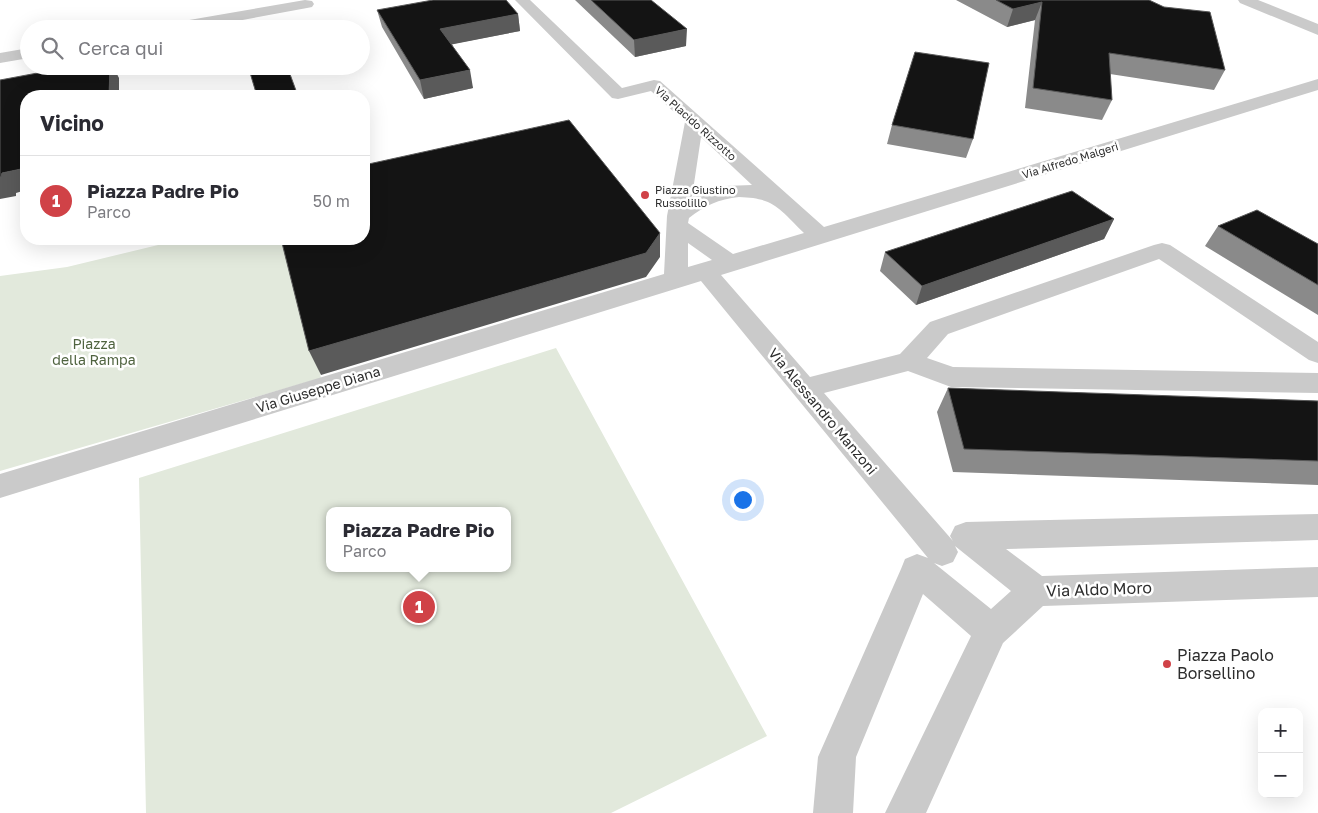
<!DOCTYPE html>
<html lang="it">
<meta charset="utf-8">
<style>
body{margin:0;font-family:"Golos Text",sans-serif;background:#f7f7f7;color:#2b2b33}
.controls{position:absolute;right:15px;bottom:15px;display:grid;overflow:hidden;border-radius:10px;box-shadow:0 5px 20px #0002}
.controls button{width:45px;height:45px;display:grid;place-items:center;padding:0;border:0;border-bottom:1px solid #e1e1e2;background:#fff;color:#2b2b33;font:25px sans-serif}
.you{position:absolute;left:742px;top:499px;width:18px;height:18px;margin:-12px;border:4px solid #fff;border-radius:50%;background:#1a73e8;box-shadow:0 0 0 8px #1a73e833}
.badge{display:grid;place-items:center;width:32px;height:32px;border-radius:50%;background:#d04247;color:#fff;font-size:16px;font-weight:700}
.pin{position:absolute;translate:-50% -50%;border:2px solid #fff;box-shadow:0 1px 5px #0006}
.popup{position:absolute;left:326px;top:507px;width:185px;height:65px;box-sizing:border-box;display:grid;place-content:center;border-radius:10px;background:#fff;filter:drop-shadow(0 1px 4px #0005);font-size:16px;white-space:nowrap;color:#7c7c81}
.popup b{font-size:19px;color:#2b2b33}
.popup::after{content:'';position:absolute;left:50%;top:100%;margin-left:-10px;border:10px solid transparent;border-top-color:#fff}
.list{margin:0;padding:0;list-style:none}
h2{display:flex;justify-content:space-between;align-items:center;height:65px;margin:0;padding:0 20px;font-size:21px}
h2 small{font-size:16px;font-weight:400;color:#7c7c81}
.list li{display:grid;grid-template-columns:32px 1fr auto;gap:15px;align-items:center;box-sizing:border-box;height:90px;padding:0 20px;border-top:1px solid #e1e1e2}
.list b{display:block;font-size:19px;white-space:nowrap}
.list p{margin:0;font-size:16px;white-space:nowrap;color:#7c7c81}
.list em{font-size:16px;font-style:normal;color:#7c7c81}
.icon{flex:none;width:28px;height:28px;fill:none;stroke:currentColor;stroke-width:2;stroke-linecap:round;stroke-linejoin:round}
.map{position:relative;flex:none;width:1318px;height:813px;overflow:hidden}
.search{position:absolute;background:#fff;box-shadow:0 5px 20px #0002;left:20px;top:20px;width:350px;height:55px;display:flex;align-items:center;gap:12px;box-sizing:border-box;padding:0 18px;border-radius:28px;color:#7c7c81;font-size:19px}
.panel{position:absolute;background:#fff;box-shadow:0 5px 20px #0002;left:20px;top:90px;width:350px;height:155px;border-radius:20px}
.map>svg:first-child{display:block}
.green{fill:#e2e9dc;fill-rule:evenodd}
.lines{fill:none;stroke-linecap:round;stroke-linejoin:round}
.street{fill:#cacaca;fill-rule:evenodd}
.wall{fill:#8a8a8a}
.shaded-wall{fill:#5a5a5a}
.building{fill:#141414;stroke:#5a5a5a}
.poi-dot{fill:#d04247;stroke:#fff;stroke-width:2}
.labels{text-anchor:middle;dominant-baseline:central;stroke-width:5;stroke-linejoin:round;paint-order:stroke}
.far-street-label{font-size:11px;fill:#2d2d2d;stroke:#fff}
.far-poi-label{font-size:11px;fill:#2d2d2d;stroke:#fff;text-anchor:start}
.park-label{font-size:14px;fill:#4f633f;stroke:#fff}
.street-label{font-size:14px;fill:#2d2d2d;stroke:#fff}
.near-street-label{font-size:16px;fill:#2d2d2d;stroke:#fff}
.near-poi-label{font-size:16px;fill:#2d2d2d;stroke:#fff;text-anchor:start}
</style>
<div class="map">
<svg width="1318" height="813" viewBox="0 0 1318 813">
<rect width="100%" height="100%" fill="#fff"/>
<!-- green -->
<path class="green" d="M183 239H288L321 378 0 471V276L67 267Z
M556 348 767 736 611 813H146L139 478ZM330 511H508V568H330Z"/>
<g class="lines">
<!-- street -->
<path class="street" d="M305 0 312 1 314 4 312 7 307 8 194 29H158L160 26 166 24Z
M515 0H530L622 88 654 80 660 81 824 227 1318 79V90L721 275 810 377 900 354 930 322 1154 245 1162 243 1170 245 1318 342V363L1309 360 1159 259 948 334 927 358 953 367 1318 373V393L951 387 908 371 824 393 953 541 950 536 955 526 966 522 1318 514V540L1006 549 1042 576 1318 567V597L1043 606 1003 643 926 813H885L971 636 923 594 856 757 853 813H813L818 757 901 569 905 559 917 554 928 558 701 281 0 498V474L664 274 667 216 685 122 651 91 618 99 612 98ZM701 137 752 185 725 186 692 197ZM739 197C775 198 779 209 804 233L733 254 688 223 689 218C704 206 719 199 739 197ZM688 243 712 260 688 267ZM955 546 1011 591 991 609 934 563 942 566 953 562 958 552Z
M1238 0H1258L1318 24V35L1240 3Z
M29 48V58L0 63V53Z"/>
</g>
<!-- wall -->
<path class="wall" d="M575 0H651L686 46 635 57Z
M956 0H1149L1225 70 1214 90 1110 74 1112 100 1102 120 1025 108 1035 20 1007 27Z
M377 10 518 14 520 31 452 44 473 88 424 99 382 27Z
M892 125 973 139 966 158 887 144Z
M1114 219 1104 239 916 305 880 271 885 252Z
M1218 226 1318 244V315L1205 246Z
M948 388 1318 401V485L953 472 937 412Z"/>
<!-- shaded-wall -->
<path class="shaded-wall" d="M1042 2 1035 20 1007 27 1013 9Z
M518 14 520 31 444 46 440 29Z
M687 29 686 46 635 57 634 40Z
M110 66H113L119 78V96H109Z
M470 70 473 88 424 99 420 80Z
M26 168V190L16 193V196L0 199V177L2 173Z
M1114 219 1104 239 916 305 922 286Z
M660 233V257L646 277 321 375 309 351Z"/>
<!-- building -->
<path class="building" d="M433 0H506L518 14 440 29 470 70 420 80 377 10Z
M591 0H651L687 29 634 40Z
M996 0H1149L1164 7 1210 12 1225 70 1109 53 1112 100 1033 88 1042 2 1013 9Z
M915 52 989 63 973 139 892 125Z
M75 66H110L109 96H26V168L2 173 1 177H0V80Z
M248 66H287L298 96H257Z
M569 120 660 233 646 253 309 351 281 239H364V165Z
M1072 191 1114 219 922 286 885 252Z
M1257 210 1318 244V285L1218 226Z
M948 388 1318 401V461L964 449Z"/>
<!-- markers -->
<g class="poi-dot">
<circle cx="645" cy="195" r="5"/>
<circle cx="1167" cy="664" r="5"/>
</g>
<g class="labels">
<!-- far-street labels -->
<g class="far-street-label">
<text transform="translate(696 123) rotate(42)">Via Placido Rizzotto</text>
<text transform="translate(1070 160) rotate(-17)">Via Alfredo Malgeri</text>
</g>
<!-- far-poi labels -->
<g class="far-poi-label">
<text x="655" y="189">Piazza Giustino<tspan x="655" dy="13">Russolillo</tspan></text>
</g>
<!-- park labels -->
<g class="park-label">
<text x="94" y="343">Piazza<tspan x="94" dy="16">della Rampa</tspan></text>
</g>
<!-- street labels -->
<g class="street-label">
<text transform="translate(318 389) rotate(-17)">Via Giuseppe Diana</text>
<text transform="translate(823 411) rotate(50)">Via Alessandro Manzoni</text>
</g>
<!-- near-street labels -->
<g class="near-street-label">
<text transform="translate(1099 589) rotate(-2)">Via Aldo Moro</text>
</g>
<!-- near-poi labels -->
<g class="near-poi-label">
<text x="1177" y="655">Piazza Paolo<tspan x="1177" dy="18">Borsellino</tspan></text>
</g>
</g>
</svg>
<div class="controls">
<button>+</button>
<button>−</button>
</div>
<div class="you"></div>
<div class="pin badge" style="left:419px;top:607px">1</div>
<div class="popup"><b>Piazza Padre Pio</b>Parco</div>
<div class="search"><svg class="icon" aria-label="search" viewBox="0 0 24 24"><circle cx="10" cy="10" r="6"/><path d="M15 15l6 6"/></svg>Cerca qui</div>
<section class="panel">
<h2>Vicino<small></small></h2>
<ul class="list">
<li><span class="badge">1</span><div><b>Piazza Padre Pio</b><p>Parco</p></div><em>50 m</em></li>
</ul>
</section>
</div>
